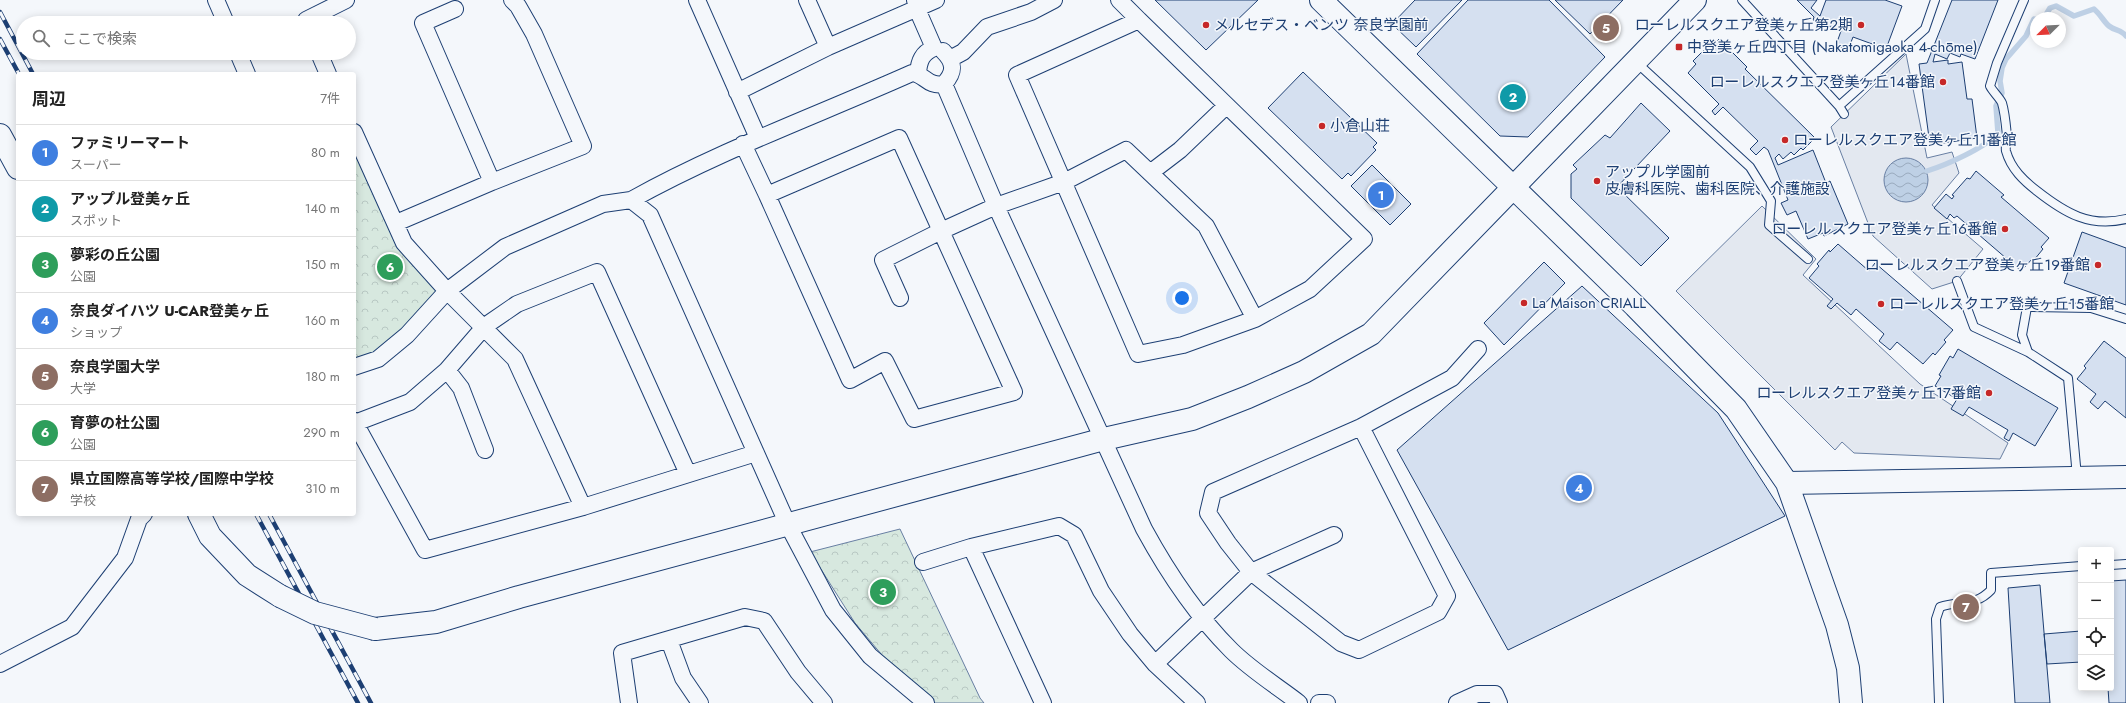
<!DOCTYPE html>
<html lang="ja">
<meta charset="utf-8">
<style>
body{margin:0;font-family:Jost,"Noto Sans JP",sans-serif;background:#f2f2f2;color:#222}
.controls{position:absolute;right:12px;bottom:12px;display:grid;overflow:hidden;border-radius:4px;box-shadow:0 2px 10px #0003}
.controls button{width:36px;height:36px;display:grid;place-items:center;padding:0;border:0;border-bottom:1px solid #e0e0e0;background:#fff;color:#222;font:20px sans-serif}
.compass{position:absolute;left:2030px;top:12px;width:36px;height:36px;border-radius:50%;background:#fff;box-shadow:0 2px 10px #0003;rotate:246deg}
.you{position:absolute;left:1182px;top:298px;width:14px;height:14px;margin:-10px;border:3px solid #fff;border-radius:50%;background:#1a73e8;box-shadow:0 0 0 6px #1a73e833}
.badge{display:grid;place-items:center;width:26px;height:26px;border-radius:50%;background:#c62828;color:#fff;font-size:13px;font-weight:700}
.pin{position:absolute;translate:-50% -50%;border:2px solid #fff;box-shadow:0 1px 4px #0006}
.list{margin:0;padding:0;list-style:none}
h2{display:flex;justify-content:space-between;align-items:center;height:52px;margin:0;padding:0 16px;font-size:17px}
h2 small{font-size:13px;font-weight:400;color:#767676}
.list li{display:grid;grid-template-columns:26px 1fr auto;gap:12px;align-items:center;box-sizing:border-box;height:56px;padding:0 16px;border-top:1px solid #e0e0e0}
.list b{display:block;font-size:15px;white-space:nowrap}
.list p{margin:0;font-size:13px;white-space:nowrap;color:#767676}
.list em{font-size:13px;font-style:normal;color:#767676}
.icon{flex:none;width:22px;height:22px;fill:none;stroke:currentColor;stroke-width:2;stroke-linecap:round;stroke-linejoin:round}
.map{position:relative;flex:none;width:2126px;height:703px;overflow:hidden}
.search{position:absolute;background:#fff;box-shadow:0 2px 10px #0003;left:16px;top:16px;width:340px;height:44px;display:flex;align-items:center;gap:10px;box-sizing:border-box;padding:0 14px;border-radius:22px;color:#767676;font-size:15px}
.panel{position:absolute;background:#fff;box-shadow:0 2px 10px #0003;left:16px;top:72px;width:340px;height:444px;border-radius:4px}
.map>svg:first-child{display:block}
.park{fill:url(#park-crowns);stroke:#687fa3}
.parking{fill:#e3e8f0;stroke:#687fa3}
.water{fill:url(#water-waves);stroke:#687fa3}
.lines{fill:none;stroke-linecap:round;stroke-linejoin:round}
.stream{stroke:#bed0e5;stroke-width:5.5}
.building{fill:#d5e0f0;stroke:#1d3f73}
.lane-casing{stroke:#1d3f73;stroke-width:10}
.street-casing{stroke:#1d3f73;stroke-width:18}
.secondary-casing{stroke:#1d3f73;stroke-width:24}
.lane{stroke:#f4f7fb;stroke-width:8}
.street{stroke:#f4f7fb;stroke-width:16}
.secondary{stroke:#f4f7fb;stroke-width:22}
.rail-casing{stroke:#1d3f73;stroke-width:4.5}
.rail{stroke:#f4f7fb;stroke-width:3;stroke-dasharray:9;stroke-linecap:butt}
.secondary-bridge-casing{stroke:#1d3f73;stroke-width:24;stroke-linecap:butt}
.secondary-bridge{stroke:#f4f7fb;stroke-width:22}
.poi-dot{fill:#c62828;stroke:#f4f7fb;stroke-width:1.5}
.labels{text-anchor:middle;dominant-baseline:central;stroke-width:3;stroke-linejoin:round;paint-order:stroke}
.poi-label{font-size:15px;fill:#1d3f73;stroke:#f4f7fb;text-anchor:start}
</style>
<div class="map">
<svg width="2126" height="703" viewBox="0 0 2126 703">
<defs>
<pattern id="park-crowns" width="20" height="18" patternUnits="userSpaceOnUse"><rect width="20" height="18" fill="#d7e8df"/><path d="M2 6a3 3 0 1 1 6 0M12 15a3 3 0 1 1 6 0" fill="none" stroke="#b8c8c3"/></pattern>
<pattern id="water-waves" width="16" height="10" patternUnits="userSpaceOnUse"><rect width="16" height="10" fill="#bed0e5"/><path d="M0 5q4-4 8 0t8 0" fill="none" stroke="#9aaabe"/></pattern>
</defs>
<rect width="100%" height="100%" fill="#f4f7fb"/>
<!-- park -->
<path class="park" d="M354 142 396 223 447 291 407 335 354 367Z
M900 529 980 698 984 703H935L893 668 855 623 810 552Z"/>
<!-- parking -->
<path class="parking" d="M1906 54 1927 158 1952 152 1959 173 1932 205 1983 249 1957 281 1932 289 1873 236 1831 127Z
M1762 206 1816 259 1803 275 1920 384 2008 443 2000 459 1854 453 1842 442 1835 450 1676 291Z"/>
<!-- water -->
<path class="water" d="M1884 180a22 22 0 1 1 44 0a22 22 0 1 1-44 0Z"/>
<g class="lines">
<!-- stream -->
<path class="stream" d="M2044 18 2050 8 2056 6 2074 16 2094 9C2101 15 2104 22 2109 26 2115 31 2121 29 2126 36
M1927 171C1946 165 1985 148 1998 133L1996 106 2002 93 2000 81 2002 68 2006 59 2026 36 2034 19 2036 20"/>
</g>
<!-- building -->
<path class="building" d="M1155 0H1258L1206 50Z
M1415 0H1462L1416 47 1392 24Z
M1468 0H1549L1605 57 1528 137 1500 136 1417 54Z
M1555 0H1623L1590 34Z
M1797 0H1817L1811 8 1820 16 1826 0H1885L1902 6 1886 49 1853 37 1848 50 1836 45 1841 31 1813 20 1814 17Z
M1952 0H1998L1975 59 1961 54 1960 57 1950 53 1947 59 1935 54 1933 62 1948 60V64L1962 62 1967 99H1972L1977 138 1930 145 1919 64 1927 63Z
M1719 39 1747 67 1745 69 1815 138 1803 150 1801 148 1794 155 1791 152 1783 159 1779 154 1775 158 1778 165 1813 150 1826 183 1830 181 1848 224 1824 236 1823 233 1808 239 1796 211 1787 215 1781 203 1788 200 1768 150 1764 147 1756 155 1750 149 1758 141 1723 107 1715 115 1712 111 1719 104 1688 73 1696 64 1693 61 1709 45 1711 47Z
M1303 72 1377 143 1373 147 1376 150 1351 176 1348 173 1342 179 1268 108Z
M1641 103 1670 131 1617 187 1669 238 1641 266 1571 198V174L1577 169 1573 165 1605 135 1610 138Z
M1372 165 1411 204 1390 225 1351 186Z
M1976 171 2004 195 2001 197 2049 238 2041 247 2043 249 2034 260 2033 258 2021 271 1957 216 1954 218 1950 214 1947 219 1934 208 1946 194 1952 199 1954 196 1952 195 1967 178 1970 179Z
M2082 232 2126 248V305L2064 283Z
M1838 244 1869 271 1875 263 1953 330 1944 340 1946 342 1935 355 1933 353 1923 364 1897 342 1890 350 1879 341 1884 334 1856 309 1851 315 1837 303 1831 309 1827 306 1833 299 1809 278 1819 266 1817 264 1829 250 1830 252Z
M1544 262 1565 283 1504 345 1484 323Z
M1582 286 1718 413 1785 516 1508 650 1397 450Z
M2104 341 2126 358V418L2105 401 2098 409 2090 402 2096 394 2077 379 2086 368 2084 366Z
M1958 349 2058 408 2035 446 2013 433 2009 441 2004 438 2008 430 1969 407 1963 416 1951 409 1957 399 1935 386 1941 376 1939 375 1950 356 1953 358Z
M2126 580V703H2109L2108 688H2111V581Z
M2040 585 2050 703H2015L2008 588Z
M2081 631V662L2047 664 2044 634Z"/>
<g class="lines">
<defs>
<path id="lane" d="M1742 0 1839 106 1925 29 1935 0
M2024 0 1997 63 1990 86C1993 92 2000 98 2002 103 2005 113 2006 126 2007 136 2007 141 2005 147 2006 151 2011 169 2024 181 2037 191 2065 213 2090 228 2126 219
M1636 62 1750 167 1771 201 1769 225 1808 259
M1839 106 1844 114
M1957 281 1974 327 2028 352
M2077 477 2068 378 2028 352 2022 335 2027 307 2091 308 2126 319
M2111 565 2126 564
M1939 703 1936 619 1940 607C1960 600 1975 607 1991 590V573L2081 566"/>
<path id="street" d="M216 0 226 23
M697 0 758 138
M807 0 828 47
M915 0 917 9 934 48C922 53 919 61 918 73
M1119 0 1139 20
M455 9 423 23 492 182
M1139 20 1364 239 1310 289 1255 319 1183 345 1138 354 1017 75Z
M307 23 306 20 346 0
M943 51C955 63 955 72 944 84
M238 53 247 74
M319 53 328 74
M950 59 963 52 987 27 1031 12 1054 0
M737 92 828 47 936 0
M354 132 404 243 447 291 515 359 583 507
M743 144 767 195 899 138 941 231 996 206 1064 182 1126 150 1206 226 1255 319
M1150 173 1180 150 1226 106
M767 195 850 380 885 361 914 419 1014 392 941 231 883 260 900 298
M631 200C721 150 818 115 912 73 925 74 927 87 944 84L996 206 1144 529C1168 573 1195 614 1231 650 1251 670 1277 686 1299 703
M396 223 492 182 583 146 534 34 518 6 512 0
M354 367 378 359 407 335 447 291 505 247 603 204 631 200 650 215 788 525 833 610 870 656 926 703
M447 370 461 388 485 450
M354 421 425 550 583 507 756 453
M355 423 410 402 447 370 485 326 517 304 597 272 688 474
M1361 427 1447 596 1438 612 1359 650 1341 643 1251 572 1228 543 1208 513 1213 492 1361 427 1452 378 1478 349
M971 547 1059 526 1074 535 1101 591 1130 634 1155 664 1197 703
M923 562 971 547 1043 703
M669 640 683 678 700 703
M0 664 72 627 125 558 139 519 144 514
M1155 664 1251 572 1334 535
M629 703 622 653 745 617 764 621 798 672 824 703
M1319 703H1327
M1457 703 1477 694H1495L1499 703"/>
<path id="secondary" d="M1321 0 1635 306 1736 409 1787 483 1837 625 1848 668 1851 703
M0 135 18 168
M1787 483 2126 477
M199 514 210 536 247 575 280 596
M375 629 436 622 519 597 1104 439 1192 419 1248 397 1304 372 1371 334 1695 0"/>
</defs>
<!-- lane casing -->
<use href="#lane" class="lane-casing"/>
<!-- street casing -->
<use href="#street" class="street-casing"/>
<!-- secondary casing -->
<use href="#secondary" class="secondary-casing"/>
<!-- lane -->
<use href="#lane" class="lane"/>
<!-- street -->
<use href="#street" class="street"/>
<!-- secondary -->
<use href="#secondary" class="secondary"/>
<defs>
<path id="rail" d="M0 12 33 74
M0 39 19 74
M256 514 358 703
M269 514 371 703"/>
</defs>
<!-- rail casing -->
<use href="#rail" class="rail-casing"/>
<!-- rail -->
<use href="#rail" class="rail"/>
<defs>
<path id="secondary-bridge" d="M280 596 315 613 375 629"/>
</defs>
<!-- secondary-bridge casing -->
<use href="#secondary-bridge" class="secondary-bridge-casing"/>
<!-- secondary-bridge -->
<use href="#secondary-bridge" class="secondary-bridge"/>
</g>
<!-- markers -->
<g class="poi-dot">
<circle cx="1206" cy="25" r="4"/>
<circle cx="1861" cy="25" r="4"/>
<rect x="1675" y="43" width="8" height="8" rx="2"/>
<circle cx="1943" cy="82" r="4"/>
<circle cx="1322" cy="126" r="4"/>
<circle cx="1785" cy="140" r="4"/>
<circle cx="1597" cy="181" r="4"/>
<circle cx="2005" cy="229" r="4"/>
<circle cx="2098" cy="265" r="4"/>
<circle cx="1524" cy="303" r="4"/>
<circle cx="1881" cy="304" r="4"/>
<circle cx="1989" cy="393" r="4"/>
</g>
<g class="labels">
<!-- poi labels -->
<g class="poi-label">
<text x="1214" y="25">メルセデス・ベンツ 奈良学園前</text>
<text x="1853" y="25" text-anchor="end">ローレルスクエア登美ヶ丘第2期</text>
<text x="1687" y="47">中登美ヶ丘四丁目 (Nakatomigaoka 4-chōme)</text>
<text x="1935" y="82" text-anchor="end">ローレルスクエア登美ヶ丘14番館</text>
<text x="1330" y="126">小倉山荘</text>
<text x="1793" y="140">ローレルスクエア登美ヶ丘11番館</text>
<text x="1605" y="172">アップル学園前<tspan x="1605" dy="17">皮膚科医院、歯科医院、介護施設</tspan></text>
<text x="1997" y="229" text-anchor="end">ローレルスクエア登美ヶ丘16番館</text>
<text x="2090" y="265" text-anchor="end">ローレルスクエア登美ヶ丘19番館</text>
<text x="1532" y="303">La Maison CRIALL</text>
<text x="1889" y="304">ローレルスクエア登美ヶ丘15番館</text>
<text x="1981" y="393" text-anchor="end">ローレルスクエア登美ヶ丘17番館</text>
</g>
</g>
</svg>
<div class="controls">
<button>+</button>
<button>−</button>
<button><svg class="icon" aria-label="locate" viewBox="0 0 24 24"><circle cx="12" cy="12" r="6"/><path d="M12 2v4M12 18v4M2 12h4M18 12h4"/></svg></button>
<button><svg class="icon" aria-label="layers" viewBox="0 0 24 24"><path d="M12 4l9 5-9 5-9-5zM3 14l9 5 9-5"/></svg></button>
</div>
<svg class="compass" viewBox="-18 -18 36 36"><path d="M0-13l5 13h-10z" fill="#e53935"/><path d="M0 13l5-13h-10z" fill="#767676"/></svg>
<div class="you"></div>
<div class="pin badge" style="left:1381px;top:195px;background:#3f7fe0">1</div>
<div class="pin badge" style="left:1513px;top:97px;background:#0f9aa8">2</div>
<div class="pin badge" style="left:883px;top:592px;background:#2e9e5b">3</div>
<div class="pin badge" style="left:1579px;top:488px;background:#3f7fe0">4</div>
<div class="pin badge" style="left:1606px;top:28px;background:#8d6e63">5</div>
<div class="pin badge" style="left:390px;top:267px;background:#2e9e5b">6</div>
<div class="pin badge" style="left:1966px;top:607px;background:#8d6e63">7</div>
<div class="search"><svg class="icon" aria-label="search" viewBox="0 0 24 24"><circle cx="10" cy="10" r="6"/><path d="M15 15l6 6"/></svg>ここで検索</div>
<section class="panel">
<h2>周辺<small>7件</small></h2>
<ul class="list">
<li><span class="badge" style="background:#3f7fe0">1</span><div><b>ファミリーマート</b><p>スーパー</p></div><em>80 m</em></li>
<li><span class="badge" style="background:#0f9aa8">2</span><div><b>アップル登美ヶ丘</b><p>スポット</p></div><em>140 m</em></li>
<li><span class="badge" style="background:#2e9e5b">3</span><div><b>夢彩の丘公園</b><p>公園</p></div><em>150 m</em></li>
<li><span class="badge" style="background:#3f7fe0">4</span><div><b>奈良ダイハツ U-CAR登美ヶ丘</b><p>ショップ</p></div><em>160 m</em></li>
<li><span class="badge" style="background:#8d6e63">5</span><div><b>奈良学園大学</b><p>大学</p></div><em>180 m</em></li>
<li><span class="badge" style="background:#2e9e5b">6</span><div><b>育夢の杜公園</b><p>公園</p></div><em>290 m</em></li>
<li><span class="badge" style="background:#8d6e63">7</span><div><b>県立国際高等学校/国際中学校</b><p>学校</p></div><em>310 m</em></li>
</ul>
</section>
</div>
